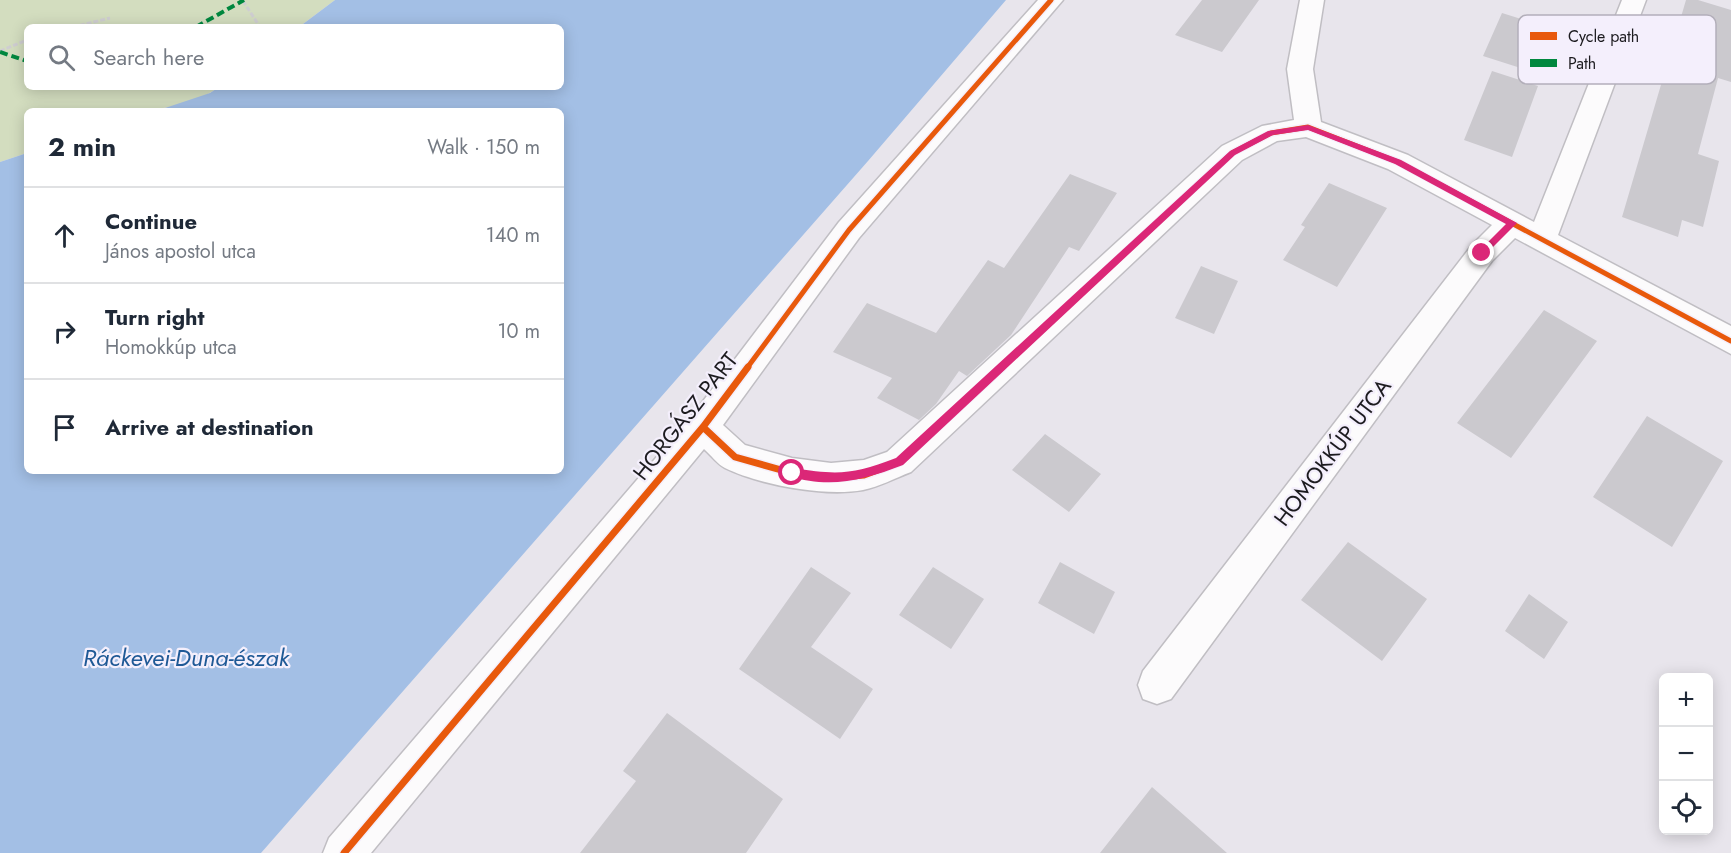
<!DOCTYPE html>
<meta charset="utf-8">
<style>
body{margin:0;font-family:Jost,sans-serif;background:#f2f2f3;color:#1f2937}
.controls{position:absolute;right:18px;bottom:18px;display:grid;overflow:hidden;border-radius:9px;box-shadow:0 3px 15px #0003}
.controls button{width:54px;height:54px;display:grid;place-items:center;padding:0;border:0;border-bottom:2px solid #e0e1e3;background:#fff;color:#1f2937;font:30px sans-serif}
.stop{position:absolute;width:18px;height:18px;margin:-14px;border:4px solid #db2777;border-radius:50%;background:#fff}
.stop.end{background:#db2777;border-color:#fff;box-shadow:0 2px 6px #0008}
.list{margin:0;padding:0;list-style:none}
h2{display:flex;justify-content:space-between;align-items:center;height:78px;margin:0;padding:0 24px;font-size:26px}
h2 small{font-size:20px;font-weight:400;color:#747a83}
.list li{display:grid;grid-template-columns:39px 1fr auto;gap:18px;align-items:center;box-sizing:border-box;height:96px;padding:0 24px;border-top:2px solid #e0e1e3}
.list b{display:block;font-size:22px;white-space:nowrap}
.list p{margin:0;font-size:20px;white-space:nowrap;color:#747a83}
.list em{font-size:20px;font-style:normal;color:#747a83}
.icon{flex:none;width:33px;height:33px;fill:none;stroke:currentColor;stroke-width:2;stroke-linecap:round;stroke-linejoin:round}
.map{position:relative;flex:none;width:1731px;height:853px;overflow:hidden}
.search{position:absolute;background:#fff;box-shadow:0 3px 15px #0003;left:24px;top:24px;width:540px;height:66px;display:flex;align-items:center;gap:15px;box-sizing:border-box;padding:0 21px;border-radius:9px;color:#747a83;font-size:22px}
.panel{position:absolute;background:#fff;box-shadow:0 3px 15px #0003;left:24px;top:108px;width:540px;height:366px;border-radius:9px}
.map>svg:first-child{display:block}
.green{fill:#d3ddbf}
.water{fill:#a3bfe5}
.building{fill:#cbc9ce}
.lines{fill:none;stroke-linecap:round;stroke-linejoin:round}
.minor-casing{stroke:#c0bec3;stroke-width:3}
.path{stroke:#cfced1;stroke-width:3;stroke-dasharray:5 2;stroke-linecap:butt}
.minor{fill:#fcfbfc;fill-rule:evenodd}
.quiet{stroke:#00873e;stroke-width:4;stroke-dasharray:8 4;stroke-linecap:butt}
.cycleway-far1-casing{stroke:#f4effc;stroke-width:8}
.cycleway-casing{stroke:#f4effc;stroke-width:10}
.cycleway-far1{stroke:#e8590c;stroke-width:5}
.cycleway{stroke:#e8590c;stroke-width:7}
.route{fill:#db2777}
.labels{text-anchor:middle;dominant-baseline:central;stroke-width:4.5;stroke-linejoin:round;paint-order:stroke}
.street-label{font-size:22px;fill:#1c1b1f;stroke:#f4effc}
.water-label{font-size:24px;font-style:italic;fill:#1f5996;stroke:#f4effc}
.key{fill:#f4effc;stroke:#b3afba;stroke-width:1.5}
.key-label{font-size:16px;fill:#1c1b1f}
</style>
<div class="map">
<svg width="1731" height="853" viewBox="0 0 1731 853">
<rect width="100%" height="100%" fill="#e8e5ec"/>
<!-- green -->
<path class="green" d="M0 0H335L299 27H27V87H219C173 121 83 111 27 111V153L0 162Z"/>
<!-- water -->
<path class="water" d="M335 0H1006L868 161 261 853H0V162L27 153V471H561V111H156L210 93 219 87H561V27H299Z"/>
<!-- building -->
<path class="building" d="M1202 0H1259L1222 52 1175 35Z
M1686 0H1698L1731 10V82L1718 78 1698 154 1719 161 1703 227 1682 220 1678 237 1622 217Z
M1502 13 1544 26 1527 70 1483 56Z
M1492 71 1538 86 1512 157 1464 140Z
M1070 174 1117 193 1079 251 1069 247 1011 335 967 376 959 371 936 404 919 420 877 398 892 378 833 352 867 303 936 333 988 260 1004 268Z
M1329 183 1387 208 1337 287 1283 260 1305 227 1301 225Z
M1201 266 1238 281 1214 334 1175 318Z
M1544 310 1597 341 1511 458 1457 423Z
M1647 416 1723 461 1672 547 1593 497Z
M1045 434 1101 474 1069 512 1012 470Z
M1348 542 1427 599 1382 661 1301 600Z
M1060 562 1115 592 1094 634 1038 603Z
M811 567 851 593 811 647 873 689 840 739 739 669Z
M933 567 984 599 951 649 899 615Z
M1529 594 1568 622 1544 659 1505 631Z
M667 713 783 799 746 853H580L636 781 623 771Z
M1152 787 1227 853H1100Z"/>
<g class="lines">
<defs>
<path id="minor" d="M1038 0H1063L859 238 723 425 745 445 792 458 831 463 864 460 887 452 1222 146 1262 126 1294 120 1287 69 1300 0H1324L1313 69 1321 122 1408 155 1534 222 1622 0H1646L1558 235 1731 326V354L1515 238 1492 261 1171 699 1157 704 1143 699 1138 685 1143 671 1472 245 1492 225 1388 169 1306 137 1277 141 1242 160 911 472C895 478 879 487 863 490 825 497 760 485 725 468 717 464 711 455 704 449L371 853H323L329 838 691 417 839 222Z"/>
</defs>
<!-- minor casing -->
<use href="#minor" class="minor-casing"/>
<!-- path -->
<path class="path" d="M243 1 260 27
M73 27 110 18
M0 51 27 40"/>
<!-- minor -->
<use href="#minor" class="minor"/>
<!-- quiet -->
<path class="quiet" d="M196 27 244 0
M0 52 27 61"/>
<defs>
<path id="cycleway-far1" d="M747 368 849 230 1051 0
M1000 368 1232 153 1271 133 1308 127 1398 162 1731 341"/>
<path id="cycleway" d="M703 427 735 457 792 473 831 478 864 475 899 462 1002 367
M344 853 703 427 748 367"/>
</defs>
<!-- cycleway-far1 casing -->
<use href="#cycleway-far1" class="cycleway-far1-casing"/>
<!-- cycleway casing -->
<use href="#cycleway" class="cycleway-casing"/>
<!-- cycleway-far1 -->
<use href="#cycleway-far1" class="cycleway-far1"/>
<!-- cycleway -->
<use href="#cycleway" class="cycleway"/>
</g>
<!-- route -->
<path class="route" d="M1308 125 1401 160 1517 223 1485 255H1479V251L1506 224 1395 164 1308 130 1273 135 1235 155 903 465C864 480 830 489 789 476V470L792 468C837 475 853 475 896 458L1230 151 1268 131Z"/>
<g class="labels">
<!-- street labels -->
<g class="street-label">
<text transform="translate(685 416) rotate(-52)">HORGÁSZ PART</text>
<text transform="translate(1332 452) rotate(-53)">HOMOKKÚP UTCA</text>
</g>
<!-- water labels -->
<g class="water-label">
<text x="186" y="657">Ráckevei-Duna-észak</text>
</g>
</g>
<!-- legend -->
<rect x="1518" y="15" width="198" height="69" rx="9" class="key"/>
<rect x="1530" y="32" width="27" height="8" fill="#e8590c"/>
<rect x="1530" y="59" width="27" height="8" fill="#00873e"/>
<g class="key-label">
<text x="1568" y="42">Cycle path</text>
<text x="1568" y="69">Path</text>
</g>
</svg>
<div class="controls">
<button>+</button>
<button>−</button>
<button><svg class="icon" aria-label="locate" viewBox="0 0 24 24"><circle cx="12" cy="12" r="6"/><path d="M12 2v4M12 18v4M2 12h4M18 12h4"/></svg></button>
</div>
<div class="stop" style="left:792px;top:473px"></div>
<div class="stop end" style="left:1482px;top:253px"></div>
<div class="search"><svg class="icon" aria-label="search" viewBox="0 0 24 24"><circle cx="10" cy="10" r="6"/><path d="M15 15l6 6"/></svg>Search here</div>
<section class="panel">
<h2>2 min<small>Walk · 150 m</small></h2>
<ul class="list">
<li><svg class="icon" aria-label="ahead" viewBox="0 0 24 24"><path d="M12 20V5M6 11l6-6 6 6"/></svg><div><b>Continue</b><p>János apostol utca</p></div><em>140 m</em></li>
<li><svg class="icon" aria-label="right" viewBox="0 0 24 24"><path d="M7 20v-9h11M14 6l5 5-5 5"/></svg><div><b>Turn right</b><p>Homokkúp utca</p></div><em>10 m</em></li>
<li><svg class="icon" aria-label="arrive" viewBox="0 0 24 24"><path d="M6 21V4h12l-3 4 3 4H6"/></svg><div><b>Arrive at destination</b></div></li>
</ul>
</section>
</div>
